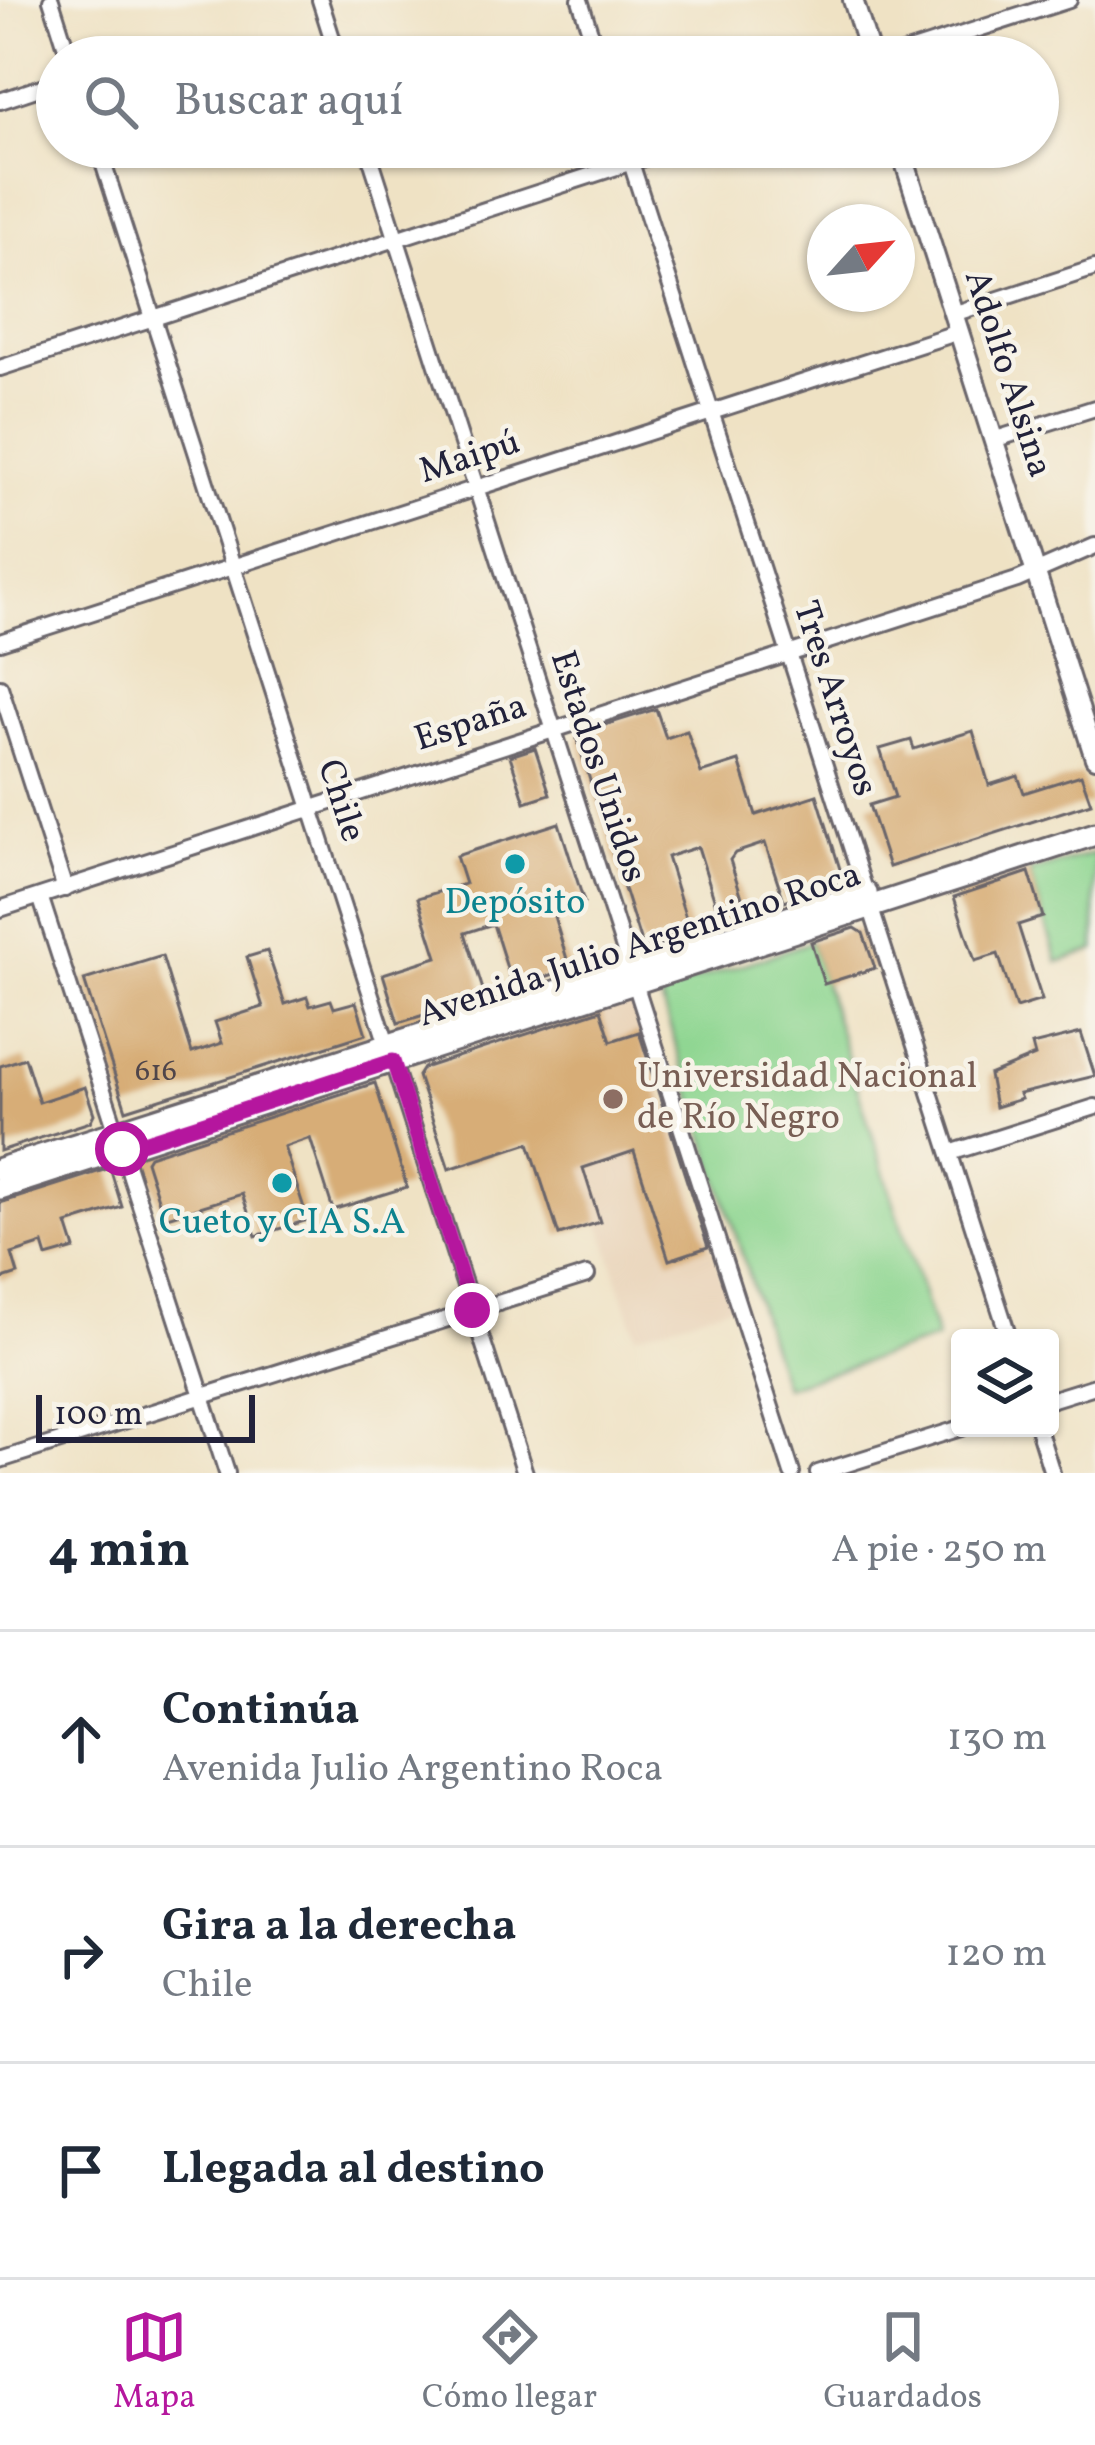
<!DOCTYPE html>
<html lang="es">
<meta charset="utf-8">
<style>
body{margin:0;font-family:Vollkorn,serif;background:#f6f6f7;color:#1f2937}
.controls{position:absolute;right:36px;bottom:36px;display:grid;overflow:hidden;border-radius:12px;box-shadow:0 3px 9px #0004}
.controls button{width:108px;height:108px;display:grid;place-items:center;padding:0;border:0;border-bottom:3px solid #e0e1e3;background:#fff;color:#1f2937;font:60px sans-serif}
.compass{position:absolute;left:807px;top:204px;width:108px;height:108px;border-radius:50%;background:#fff;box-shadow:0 3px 9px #0004;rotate:63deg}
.scale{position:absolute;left:36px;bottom:30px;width:219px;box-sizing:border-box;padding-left:12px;border:6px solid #22223b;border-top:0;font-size:33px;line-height:42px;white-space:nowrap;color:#22223b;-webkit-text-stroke:9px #f7f3e8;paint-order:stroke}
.stop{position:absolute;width:36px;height:36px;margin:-27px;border:9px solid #b5179e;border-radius:50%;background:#fff}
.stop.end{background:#b5179e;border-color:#fff;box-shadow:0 3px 12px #0008}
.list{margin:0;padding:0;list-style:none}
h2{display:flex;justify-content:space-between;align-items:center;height:156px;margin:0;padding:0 48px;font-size:51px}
h2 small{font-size:39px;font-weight:400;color:#747a83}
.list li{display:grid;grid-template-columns:78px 1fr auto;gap:36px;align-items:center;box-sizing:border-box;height:216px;padding:0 48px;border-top:3px solid #e0e1e3}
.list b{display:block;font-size:45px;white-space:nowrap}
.list p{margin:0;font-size:39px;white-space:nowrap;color:#747a83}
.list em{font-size:39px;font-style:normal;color:#747a83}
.icon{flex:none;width:66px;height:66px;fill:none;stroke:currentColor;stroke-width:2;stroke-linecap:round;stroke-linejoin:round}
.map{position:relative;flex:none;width:1095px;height:1473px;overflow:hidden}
.search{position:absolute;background:#fff;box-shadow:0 3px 9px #0004;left:36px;right:36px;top:36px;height:132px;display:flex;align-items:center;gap:30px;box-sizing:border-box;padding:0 42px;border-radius:66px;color:#747a83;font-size:45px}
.sheet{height:804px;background:#fff}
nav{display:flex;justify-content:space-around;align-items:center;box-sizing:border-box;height:168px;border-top:3px solid #e0e1e3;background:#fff;font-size:33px;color:#747a83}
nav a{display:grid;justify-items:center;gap:6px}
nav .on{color:#b5179e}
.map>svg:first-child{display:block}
.built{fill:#e9d3b8}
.green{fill:#8ed691;stroke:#587c66;stroke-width:3}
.building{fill:#d7ad77}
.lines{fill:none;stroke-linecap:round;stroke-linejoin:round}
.street-casing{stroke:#6a656b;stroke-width:20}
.secondary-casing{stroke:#6a656b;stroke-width:24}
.primary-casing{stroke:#6a656b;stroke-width:27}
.street{stroke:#fff;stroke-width:14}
.secondary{stroke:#fff;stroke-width:18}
.primary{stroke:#fff;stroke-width:21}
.route{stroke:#b5179e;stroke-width:15}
.culture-dot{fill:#0f9aa8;stroke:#f7f3e8;stroke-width:4.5}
.education-dot{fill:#8d6e63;stroke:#f7f3e8;stroke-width:4.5}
.labels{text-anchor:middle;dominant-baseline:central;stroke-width:9;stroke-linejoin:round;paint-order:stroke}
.number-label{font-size:30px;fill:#4f454a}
.street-label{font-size:36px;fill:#22223b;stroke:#f7f3e8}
.culture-label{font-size:36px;fill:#0d838f;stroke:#f7f3e8}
.education-label{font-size:36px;fill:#785e54;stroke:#f7f3e8;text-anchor:start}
</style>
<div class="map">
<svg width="1095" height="1473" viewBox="0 0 1095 1473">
<rect width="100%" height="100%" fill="#f7f3e8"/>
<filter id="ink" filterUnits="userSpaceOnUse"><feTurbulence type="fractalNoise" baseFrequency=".00833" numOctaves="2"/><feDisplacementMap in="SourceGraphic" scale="24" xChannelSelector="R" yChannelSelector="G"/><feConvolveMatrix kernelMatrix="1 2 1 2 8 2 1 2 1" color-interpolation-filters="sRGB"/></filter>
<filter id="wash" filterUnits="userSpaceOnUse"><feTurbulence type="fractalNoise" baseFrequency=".004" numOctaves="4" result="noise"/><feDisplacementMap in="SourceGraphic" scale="48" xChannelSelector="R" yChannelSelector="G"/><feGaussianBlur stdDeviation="2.7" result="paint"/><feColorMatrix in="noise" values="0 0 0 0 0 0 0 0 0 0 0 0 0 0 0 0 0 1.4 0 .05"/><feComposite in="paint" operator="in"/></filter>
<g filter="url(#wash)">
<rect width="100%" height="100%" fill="#efe2c4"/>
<!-- built -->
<path class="built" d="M633 1000 731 1305 636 1335 538 1030Z"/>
<!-- green -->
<path class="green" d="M1095 853V950L1058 962 1029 872Z
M811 942 937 1339 784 1387 659 992Z"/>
<g id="blocks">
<!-- building -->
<path class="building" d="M656 709 666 738 687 731 701 773 739 761 756 815 817 795 844 882 784 901 765 843 735 853 730 860 747 913 721 921 698 847 667 857 690 931 642 946 577 739 582 732Z
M973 731 989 785 1018 776 1024 793 1081 775 1091 803 889 867 869 805 895 797 880 749 911 740 914 749Z
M535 748 550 794 525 802 510 756Z
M559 823 584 902 553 913 570 969 513 987 493 924 465 933 485 996 398 1023 383 974 437 957 418 898 465 884 456 856Z
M1029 872 1043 917 1018 925 1042 1000 1016 1008 998 954 975 961 954 897Z
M855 928 863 933 875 968 824 984 811 942Z
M267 951 285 1004 307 997 310 1006 331 1000 334 1008 356 1002 366 1034 126 1110 84 980 162 956 192 1053 222 1043 215 1022 263 1007 247 957Z
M601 1010 611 1041 639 1032 708 1247 669 1260 634 1151 583 1168 600 1222 559 1235 529 1143 449 1169 418 1076 423 1068Z
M1081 1033 1095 1076 1019 1094 1021 1099 995 1107 989 1075 1035 1056 1032 1045Z
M25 1058 39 1102 85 1087 94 1114 90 1122 0 1151V1066Z
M375 1083 407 1187 333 1210 310 1138 284 1147 308 1220 256 1236 242 1194 164 1218 146 1161 149 1156Z
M110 1168 122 1207 67 1224 75 1249 47 1257 43 1244 12 1254 18 1274 0 1280V1203Z"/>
</g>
</g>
<g filter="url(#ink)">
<use href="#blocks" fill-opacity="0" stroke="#6a656b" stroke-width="3"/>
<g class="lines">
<defs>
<path id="street" d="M51 0 69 57
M320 0 338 57
M580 0 598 57
M891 57 1069 0
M0 101 57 82
M98 147 525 1473
M367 147 792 1473
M626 147 1009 1338
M953 314 1095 268
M0 368 678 147
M993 440 1095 408
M0 642 959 332
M0 687 65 889
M40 896 227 1473
M0 909 1017 580 1095 546
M950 1153 1095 1107
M1050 1400 1095 1386
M1038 1428 1052 1473
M0 1460 587 1275
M818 1473 961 1428"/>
<path id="secondary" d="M853 0 871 57
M900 147 1095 758"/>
<path id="primary" d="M0 1169 866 893
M0 1188 1095 834"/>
</defs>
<!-- street casing -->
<use href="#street" class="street-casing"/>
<!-- secondary casing -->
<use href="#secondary" class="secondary-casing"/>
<!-- primary casing -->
<use href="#primary" class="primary-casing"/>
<!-- street -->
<use href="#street" class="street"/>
<!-- secondary -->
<use href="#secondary" class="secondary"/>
<!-- primary -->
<use href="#primary" class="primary"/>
</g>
</g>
<g class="lines" filter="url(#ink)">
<!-- route -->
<path class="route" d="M122 1149 393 1061 472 1310"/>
</g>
<!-- markers -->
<g class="culture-dot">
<circle cx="515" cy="864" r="12"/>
<circle cx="282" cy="1183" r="12"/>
</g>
<circle class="education-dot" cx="613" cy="1099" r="12"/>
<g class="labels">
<!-- number labels -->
<g class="number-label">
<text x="156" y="1072">616</text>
</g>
<!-- street labels -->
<g class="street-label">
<text transform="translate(1007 374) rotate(72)">Adolfo Alsina</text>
<text transform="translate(470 458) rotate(-18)">Maipú</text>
<text transform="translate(834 699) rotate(72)">Tres Arroyos</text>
<text transform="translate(471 724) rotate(-18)">España</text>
<text transform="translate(597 767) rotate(72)">Estados Unidos</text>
<text transform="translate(340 801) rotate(72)">Chile</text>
<text transform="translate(640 946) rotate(-18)">Avenida Julio Argentino Roca</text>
</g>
<!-- culture labels -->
<g class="culture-label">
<text x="515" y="904">Depósito</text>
<text x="282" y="1224">Cueto y CIA S.A</text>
</g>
<!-- education labels -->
<g class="education-label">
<text x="637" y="1078">Universidad Nacional<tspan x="637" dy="41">de Río Negro</tspan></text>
</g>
</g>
</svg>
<div class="controls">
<button><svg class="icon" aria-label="layers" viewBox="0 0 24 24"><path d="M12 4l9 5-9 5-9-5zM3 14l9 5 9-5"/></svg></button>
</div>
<svg class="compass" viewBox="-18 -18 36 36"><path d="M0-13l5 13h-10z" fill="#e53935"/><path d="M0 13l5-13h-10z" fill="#747a83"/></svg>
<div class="scale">100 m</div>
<div class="stop" style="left:122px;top:1149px"></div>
<div class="stop end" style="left:472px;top:1310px"></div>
<div class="search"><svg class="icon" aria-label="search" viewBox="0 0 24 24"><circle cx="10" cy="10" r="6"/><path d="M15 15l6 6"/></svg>Buscar aquí</div>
</div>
<section class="sheet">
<h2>4 min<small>A pie · 250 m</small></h2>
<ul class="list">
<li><svg class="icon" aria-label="ahead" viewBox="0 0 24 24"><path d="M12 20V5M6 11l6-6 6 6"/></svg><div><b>Continúa</b><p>Avenida Julio Argentino Roca</p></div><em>130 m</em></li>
<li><svg class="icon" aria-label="right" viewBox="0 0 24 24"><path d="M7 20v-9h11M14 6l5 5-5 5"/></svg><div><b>Gira a la derecha</b><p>Chile</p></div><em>120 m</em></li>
<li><svg class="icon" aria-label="arrive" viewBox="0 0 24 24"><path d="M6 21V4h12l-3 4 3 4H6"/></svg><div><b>Llegada al destino</b></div></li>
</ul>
</section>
<nav>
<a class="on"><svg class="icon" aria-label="map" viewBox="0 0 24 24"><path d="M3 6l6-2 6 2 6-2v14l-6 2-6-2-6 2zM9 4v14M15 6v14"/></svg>Mapa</a>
<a><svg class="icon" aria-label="directions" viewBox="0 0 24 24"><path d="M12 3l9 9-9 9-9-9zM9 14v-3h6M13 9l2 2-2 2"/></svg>Cómo llegar</a>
<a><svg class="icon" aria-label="saved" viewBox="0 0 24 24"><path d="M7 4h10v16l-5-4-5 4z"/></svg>Guardados</a>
</nav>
